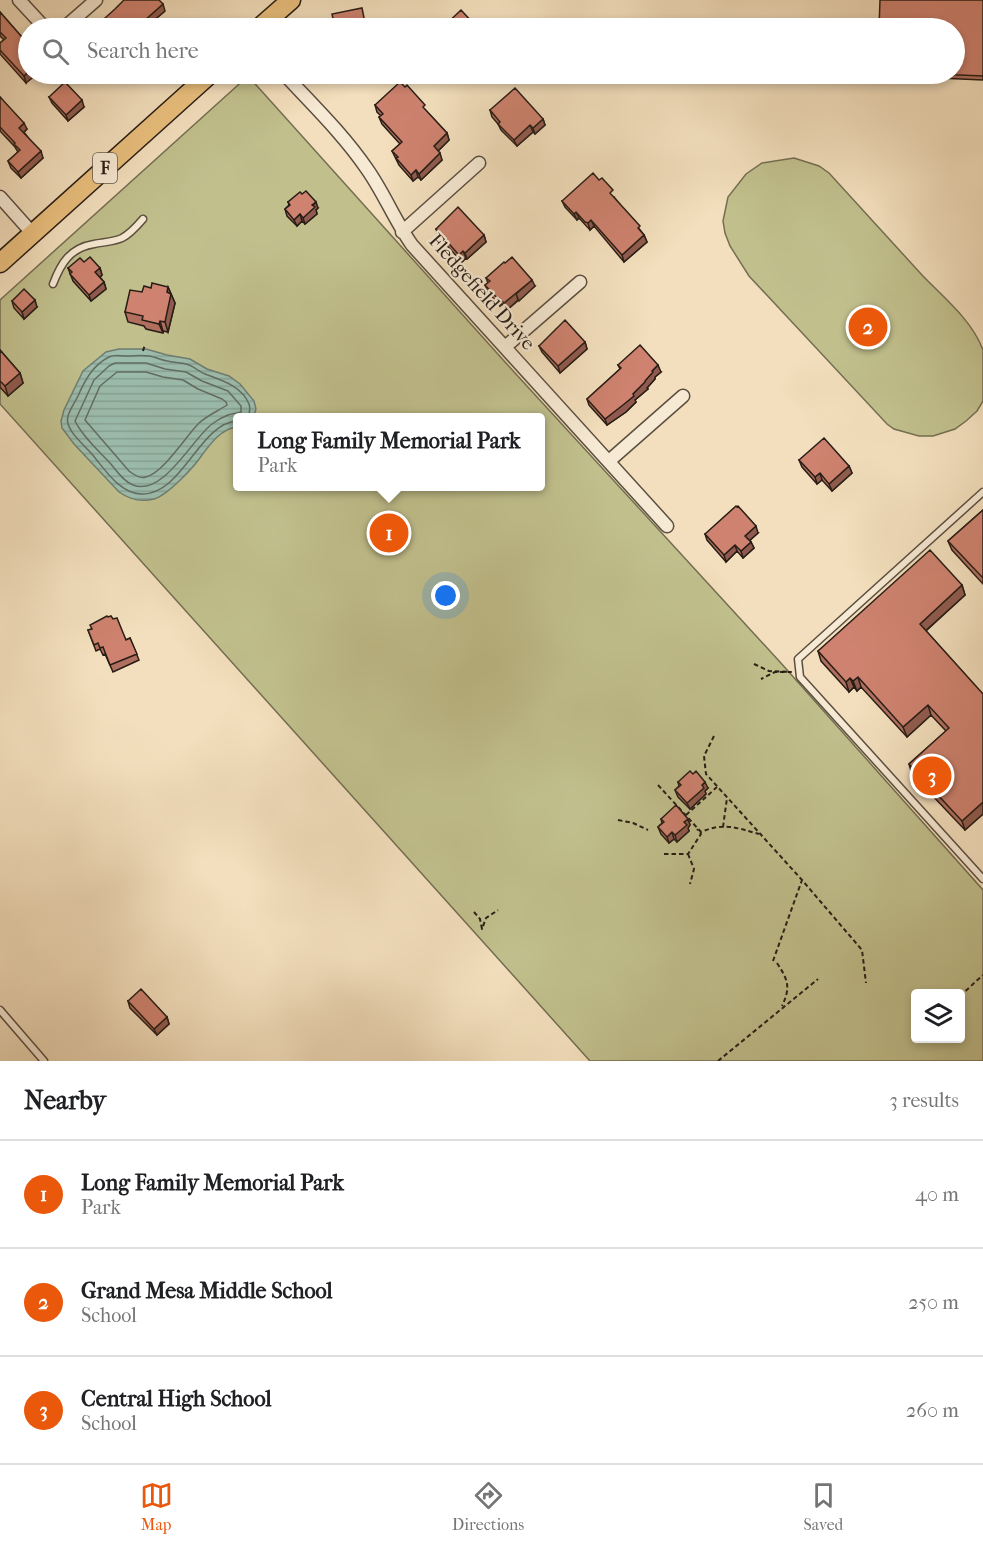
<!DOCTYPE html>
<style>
body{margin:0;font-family:"IM FELL French Canon",serif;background:#f2f2f2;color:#202124}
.controls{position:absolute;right:18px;bottom:18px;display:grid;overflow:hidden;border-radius:6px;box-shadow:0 3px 9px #0003}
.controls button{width:54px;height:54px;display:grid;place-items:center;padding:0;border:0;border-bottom:2px solid #e0e0e0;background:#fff;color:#202124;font:30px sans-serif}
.you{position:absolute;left:446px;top:596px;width:21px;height:21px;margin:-15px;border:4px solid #fff;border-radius:50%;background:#1a73e8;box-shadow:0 0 0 9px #1a73e833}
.badge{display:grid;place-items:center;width:39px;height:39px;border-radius:50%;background:#ea580c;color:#fff;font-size:20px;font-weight:700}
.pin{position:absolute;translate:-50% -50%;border:3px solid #fff;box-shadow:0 2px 6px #0006}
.popup{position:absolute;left:233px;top:413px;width:312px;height:78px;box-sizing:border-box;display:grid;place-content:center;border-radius:6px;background:#fff;filter:drop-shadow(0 2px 4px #0005);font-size:20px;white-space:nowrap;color:#757577}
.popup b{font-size:22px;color:#202124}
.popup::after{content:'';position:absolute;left:50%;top:100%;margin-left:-12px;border:12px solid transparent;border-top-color:#fff}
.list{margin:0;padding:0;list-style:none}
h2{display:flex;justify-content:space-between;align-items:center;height:78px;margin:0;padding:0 24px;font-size:26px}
h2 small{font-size:20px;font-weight:400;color:#757577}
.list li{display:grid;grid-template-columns:39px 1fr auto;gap:18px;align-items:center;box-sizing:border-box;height:108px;padding:0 24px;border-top:2px solid #e0e0e0}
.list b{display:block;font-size:22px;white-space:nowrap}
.list p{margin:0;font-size:20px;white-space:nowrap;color:#757577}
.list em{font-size:20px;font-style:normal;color:#757577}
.icon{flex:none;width:33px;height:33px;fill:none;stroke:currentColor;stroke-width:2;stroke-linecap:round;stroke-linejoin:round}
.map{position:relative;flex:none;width:983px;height:1061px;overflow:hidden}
.search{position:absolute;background:#fff;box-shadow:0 3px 9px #0003;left:18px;right:18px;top:18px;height:66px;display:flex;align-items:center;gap:15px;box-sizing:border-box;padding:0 21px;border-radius:33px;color:#757577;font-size:22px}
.sheet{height:402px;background:#fff}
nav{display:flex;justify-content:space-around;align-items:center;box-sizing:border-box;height:84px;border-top:2px solid #e0e0e0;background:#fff;font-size:16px;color:#757577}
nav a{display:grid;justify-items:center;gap:3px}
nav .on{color:#ea580c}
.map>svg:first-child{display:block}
.park{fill:#c1c08d;stroke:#746e52;stroke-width:1.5;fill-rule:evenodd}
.water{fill:url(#water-rules);stroke:#6e7d71;stroke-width:1.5}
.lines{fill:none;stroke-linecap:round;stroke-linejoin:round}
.shore{stroke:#626d62;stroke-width:1.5}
.lane-casing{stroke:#5b4e40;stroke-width:9}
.street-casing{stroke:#5b4e40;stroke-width:15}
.primary-casing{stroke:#281d16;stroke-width:21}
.path{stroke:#281d16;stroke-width:2;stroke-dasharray:4.5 3;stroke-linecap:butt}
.lane{stroke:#f7ead4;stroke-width:6}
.street{stroke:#f7ead4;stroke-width:12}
.primary{stroke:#eac07e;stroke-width:18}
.wall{fill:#b1705f;stroke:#281d16;stroke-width:1.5}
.shaded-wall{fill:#905b4e;stroke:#281d16;stroke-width:1.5}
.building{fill:#ce826f;stroke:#281d16;stroke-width:1.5}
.labels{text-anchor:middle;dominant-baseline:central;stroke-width:4.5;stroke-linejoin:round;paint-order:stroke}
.shield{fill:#f7ead4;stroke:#665a4f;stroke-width:1.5}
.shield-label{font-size:18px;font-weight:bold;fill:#281d16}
.street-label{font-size:20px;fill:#281d16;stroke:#f7ead4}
</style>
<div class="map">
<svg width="983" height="1061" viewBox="0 0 983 1061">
<defs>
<pattern id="water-rules" width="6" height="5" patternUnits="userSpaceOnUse" patternTransform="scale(1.5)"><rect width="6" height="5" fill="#9cbdad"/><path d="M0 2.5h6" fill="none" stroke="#86a294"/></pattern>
</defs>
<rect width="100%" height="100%" fill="#f3dfbd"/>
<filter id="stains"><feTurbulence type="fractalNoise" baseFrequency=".00333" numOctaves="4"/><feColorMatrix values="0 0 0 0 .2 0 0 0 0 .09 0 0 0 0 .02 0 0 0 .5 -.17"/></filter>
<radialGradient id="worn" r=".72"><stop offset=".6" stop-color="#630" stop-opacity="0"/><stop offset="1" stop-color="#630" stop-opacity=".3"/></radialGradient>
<!-- park -->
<path class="park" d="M248 76 505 362 780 662 983 890V1061H590L0 404V300ZM237 418H540V486H237ZM916 993H960V1038H916Z
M794 158 819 166 829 173C860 207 891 241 922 275 943 297 972 320 983 350V401L977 411 966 421 955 429 933 436H919L894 429 887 424 749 276 730 246 725 233 723 221 728 197 746 174 762 163Z"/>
<!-- water -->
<path class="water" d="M119 349H146L167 355 190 359 207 369 229 376 240 384 254 401 256 409 254 415 252 417 237 418V427C221 429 211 443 202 455 194 467 168 495 154 499 142 502 129 499 119 492L74 444 62 428 61 421 64 410 83 371 106 352Z"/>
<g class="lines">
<!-- shore -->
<path class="shore" d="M115 363H146L165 369 186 372 202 381 228 391 241 406V412C237 414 233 413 228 415 223 417 217 420 212 424 192 439 163 497 133 485 123 481 117 471 110 463 98 450 83 437 75 421L94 380 109 366Z
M117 372H146L163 377 183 380 198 389 222 399 226 402 227 405C218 411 208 415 199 423 186 436 164 472 146 477 140 479 134 475 129 471L85 420 100 386Z
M237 421C200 423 183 493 143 494 120 495 104 468 91 453 83 444 64 429 68 416 70 409 75 402 78 396 85 380 93 365 109 357 114 354 120 356 127 356 134 356 142 355 149 356 155 357 161 360 167 361 174 363 182 362 189 365 195 367 199 372 205 374 221 380 242 386 249 404 251 409 249 413 248 418"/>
<defs>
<path id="lane" d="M53 284C61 263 70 248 94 244 103 242 113 242 122 238 130 234 137 226 143 219
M983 492 798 659 800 677 983 879
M0 1010 44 1061"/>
<path id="street" d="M19 0 45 28
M64 28 96 0
M284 74C312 104 343 134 367 169 384 193 395 221 412 245L667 526
M0 197 33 234
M402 232 479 163
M505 347 580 282
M609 461 683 396"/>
<path id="primary" d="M259 28 291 0
M0 263 210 74"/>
</defs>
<!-- lane casing -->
<use href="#lane" class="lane-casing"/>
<!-- street casing -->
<use href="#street" class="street-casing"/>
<!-- primary casing -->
<use href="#primary" class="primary-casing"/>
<!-- path -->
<path class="path" d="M143 351 145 344
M754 664 769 671 791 672H775L761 679
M714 736 704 756 706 774 802 880
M658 785 701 832C724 822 737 828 759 834
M686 815 717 787
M618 820 633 823 648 830
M723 827 727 798
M664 854H688L701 834 697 829
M688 854 694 869 690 884
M474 912 480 919 482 929 486 918 498 910
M773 961 802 880 862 950 866 983
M777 963C788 980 791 987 782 1006
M960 996 983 975
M718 1061 818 979"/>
<!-- lane -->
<use href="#lane" class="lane"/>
<!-- street -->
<use href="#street" class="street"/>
<!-- primary -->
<use href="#primary" class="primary"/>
</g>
<!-- wall -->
<path class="wall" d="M983 0V80L939 78 938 74 954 28Z
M165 11 145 28H129L127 27 126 28H94Z
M0 12 28 44 26 83 0 54V43L4 40 0 36Z
M0 97 27 129 24 132 43 158 21 178 11 168 8 161 18 152 15 147 0 131Z
M49 97 84 107 68 121 52 103Z
M375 105 427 112 447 133 449 140 438 151 442 160 421 180 418 177 413 181 399 165 392 151 400 144 382 124 379 117 381 116 377 112Z
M490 110 543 119 545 125 535 134 533 132 517 146 501 130 498 124 492 117Z
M614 197 644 235 647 242 624 262 594 226 590 230 579 218 577 220 565 207 562 201 615 197Z
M288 202 318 208 316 210 317 214 305 224 302 221 297 226 287 216 285 209 289 205Z
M436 229 484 235 486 242 467 259 466 258 462 262 438 236Z
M84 262 100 268 102 275 100 277 104 282 106 289 91 301 73 281 68 268Z
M486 278 535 286 507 310 502 304 500 306 488 292 485 285 488 283Z
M168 287 175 303 168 332 163 331V333L146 329 144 326 128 322 125 312 142 292 151 288Z
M12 301 37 307 24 319 14 308Z
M585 342 587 349 560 373 542 352 539 346Z
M0 350 20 373 23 383 8 396 0 387Z
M618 365 661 372 655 377V379L647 388 648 389 635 400 636 402 626 412 607 425 589 405 587 399 620 369Z
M799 460 849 466 852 473 832 491 822 480 817 484 802 467Z
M983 510V584L952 550 948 541Z
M758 533 750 540 754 548 743 558 737 551 726 562 707 540 705 534Z
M962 585 965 595 926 631 983 694V814L965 830 912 774 909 764 946 731 931 715 907 737 861 687 857 691 854 687 849 692 821 661 818 651Z
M108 617 113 619 126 640 130 638 139 660 113 672 105 654 103 655 100 649 96 651 88 630 92 629Z
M678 782 708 788 705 791 706 794 690 809 678 797 675 790 679 786Z
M661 819H688L690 825 688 828 689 831 677 842 674 839 669 843 661 834 658 827 662 823Z
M128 1001 167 1017 169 1024 157 1035 130 1008Z"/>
<!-- shaded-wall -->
<path class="shaded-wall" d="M163 4 165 11 145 28H136Z
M125 20 127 27 126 28H116Z
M473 23 475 28H467Z
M28 72V74H37L26 83 24 76Z
M82 100 84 107 68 121 66 115Z
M543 119 545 125 535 134 533 128Z
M24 123 27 129 22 134 19 128Z
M530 125 533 132 517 146 514 140Z
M447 133 449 140 436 153 434 146Z
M41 151 43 158 21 178 18 172Z
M440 153 442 160 421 180 419 174Z
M416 170 418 177 413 181 411 175Z
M316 202 318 208 316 210 317 214 305 224 303 218Z
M576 212 579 218 577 220 574 214Z
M300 214 302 221 297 226 294 220Z
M591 220 594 226 590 230 588 223Z
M484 235 486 242 467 259 465 253Z
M644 235 647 242 624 262 622 255Z
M463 251 466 258 462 262 459 255Z
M100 268 102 275 98 279 95 272Z
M532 280 535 286 519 301 516 294Z
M104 282 106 289 91 301 89 295Z
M168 287 175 303 168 332 165 322 167 292Z
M516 293 518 300 507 310 504 303Z
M499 298 502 304 500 306 498 299Z
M35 300 37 307 24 319 22 312Z
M160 321 163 331V333L159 324Z
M585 342 587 349 560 373 558 366Z
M658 365 661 372 655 377V379L647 388 648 389 635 400 636 402 626 412 607 425 605 419 633 394 652 371Z
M20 373 23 383 8 396 5 386Z
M849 466 852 473 832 491 829 484Z
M820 473 822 480 817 484 815 477Z
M756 526 758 533 748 542 745 536Z
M751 542 754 548 743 558 741 551Z
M735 545 737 551 726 562 724 555Z
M962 585 965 595 923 633 920 624Z
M858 677 861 687 857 691 853 681Z
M850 678 854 687 849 692 846 682Z
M928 705 931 715 907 737 903 727Z
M705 782 708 788 705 791 706 794 690 809 687 803Z
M983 802V814L965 830 962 821Z
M688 819 690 825 688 828 689 831 677 842 675 835 684 822Z
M672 832 674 839 669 843 667 837Z
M167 1017 169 1024 157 1035 154 1029Z"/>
<!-- building -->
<path class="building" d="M124 0H159L163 4 136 28H132L125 20 116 28H94L115 9Z
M880 0H983V76L937 74H954V28H879Z
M362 8 366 28H335L332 14Z
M461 10 473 23 467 28H442Z
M0 12 28 44V72L24 76 0 50V43L6 38 0 32Z
M65 82 82 100 66 115 49 97Z
M400 82 405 87 407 85 425 105 423 107 447 133 434 146 440 153 419 174 416 170 411 175 396 158 398 157 392 151 402 142 379 117 383 114 375 105Z
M515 88 543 119 533 128 530 125 514 140 498 124 500 122 490 110Z
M0 97 24 123 19 128 41 151 18 172 8 161 20 150 14 144 15 143 0 127Z
M593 173 599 180 602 178 613 190 610 193 640 226 638 228 644 235 622 255 591 220 588 223 585 222 576 212 574 214 562 201Z
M306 191 316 202 312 205 315 207 303 218 300 214 294 220 285 209 290 205 288 202 300 192 302 194Z
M458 207 484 235 465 253 463 251 459 255 436 229Z
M90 257 100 268 95 272 104 282 89 295 70 274 72 272 68 268 80 258 84 262Z
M512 257 532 280 504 303 499 298 498 299 485 285 490 281 486 278 504 262 505 263Z
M152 283 168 287 167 292 171 294 165 322 160 321 159 324 142 320 143 316 125 312 130 290 142 292 144 286 151 288Z
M24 289 35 300 22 312 12 301Z
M565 320 585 342 558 366 539 346Z
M640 345 658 365 652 371 653 372 645 381V382L633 394 634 396 623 405 605 419 587 399 621 368 618 365Z
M0 350 20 373 5 386 0 381Z
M824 438 849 466 829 484 820 473 815 477 799 460Z
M736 506 737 507 738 506 756 526 745 536 751 542 741 551 735 545 724 555 705 534Z
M983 510V578L948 541Z
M930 550 962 585 920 624 983 694V802L962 821 909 764 949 728 928 705 903 727 858 677 853 681 850 678 846 682 818 651Z
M107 616 108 617 111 616 113 619 117 618 126 640 130 638 137 654 110 665 103 647 100 648 98 643 94 645 88 630 92 629 90 625Z
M690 771 693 774 696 771 705 782 702 785 704 788 687 803 675 790 681 785 678 782Z
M676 805 688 819 684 822 687 825 675 835 672 832 667 837 658 827 664 822 661 819Z
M141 989 167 1017 154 1029 128 1001Z"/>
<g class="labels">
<!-- shield labels -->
<rect class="shield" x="93" y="153" width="24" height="30" rx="4.5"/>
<g class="shield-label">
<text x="105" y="168">F</text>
</g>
<!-- street labels -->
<g class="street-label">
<text transform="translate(482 292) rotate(48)">Fledgefield Drive</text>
</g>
</g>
<rect width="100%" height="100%" filter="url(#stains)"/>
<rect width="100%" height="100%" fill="url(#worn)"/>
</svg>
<div class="controls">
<button><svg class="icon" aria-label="layers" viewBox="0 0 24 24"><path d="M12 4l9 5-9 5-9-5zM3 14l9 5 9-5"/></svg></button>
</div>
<div class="you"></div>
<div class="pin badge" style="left:389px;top:533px">1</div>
<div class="popup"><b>Long Family Memorial Park</b>Park</div>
<div class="pin badge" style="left:868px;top:327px">2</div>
<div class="pin badge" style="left:932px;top:776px">3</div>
<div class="search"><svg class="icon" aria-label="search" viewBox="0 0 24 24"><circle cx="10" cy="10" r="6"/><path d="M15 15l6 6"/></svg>Search here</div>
</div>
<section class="sheet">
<h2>Nearby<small>3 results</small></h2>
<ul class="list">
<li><span class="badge">1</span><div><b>Long Family Memorial Park</b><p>Park</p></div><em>40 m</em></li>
<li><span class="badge">2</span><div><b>Grand Mesa Middle School</b><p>School</p></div><em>250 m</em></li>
<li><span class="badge">3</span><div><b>Central High School</b><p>School</p></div><em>260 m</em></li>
</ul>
</section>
<nav>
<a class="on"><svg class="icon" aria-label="map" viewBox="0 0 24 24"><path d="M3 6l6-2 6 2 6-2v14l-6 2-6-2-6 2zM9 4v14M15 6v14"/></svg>Map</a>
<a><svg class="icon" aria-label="directions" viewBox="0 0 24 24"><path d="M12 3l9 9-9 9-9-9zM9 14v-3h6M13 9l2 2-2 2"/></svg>Directions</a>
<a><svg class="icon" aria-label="saved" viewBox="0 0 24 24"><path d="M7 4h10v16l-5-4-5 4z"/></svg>Saved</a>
</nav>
